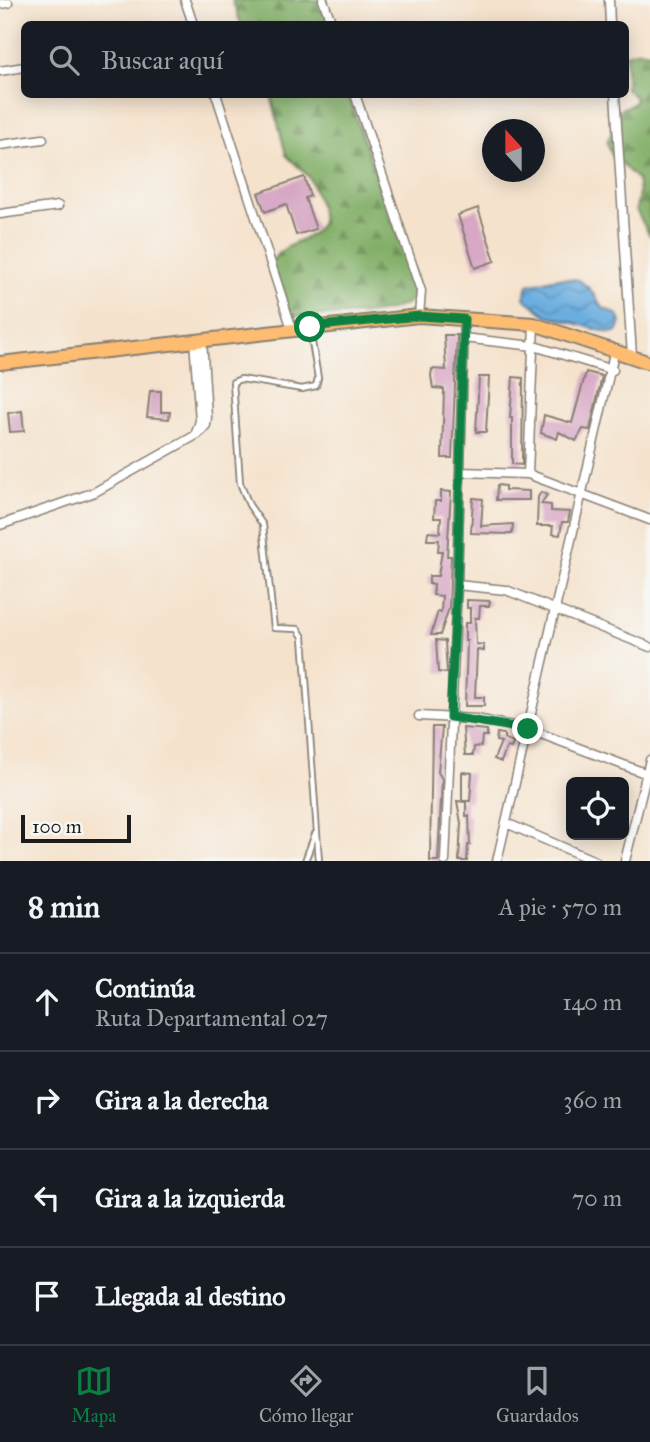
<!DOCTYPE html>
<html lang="es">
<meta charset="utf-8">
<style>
body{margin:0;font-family:"IM FELL Great Primer",serif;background:#242831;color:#f1f3f6}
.controls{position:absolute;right:21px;bottom:21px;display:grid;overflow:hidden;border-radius:10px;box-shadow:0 4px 18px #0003}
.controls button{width:63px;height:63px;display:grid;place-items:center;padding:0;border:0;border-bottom:2px solid #363941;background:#171b24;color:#f1f3f6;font:35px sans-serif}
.compass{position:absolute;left:482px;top:119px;width:63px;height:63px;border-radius:50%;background:#171b24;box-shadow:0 4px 18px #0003;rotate:339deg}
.scale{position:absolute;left:21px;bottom:18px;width:110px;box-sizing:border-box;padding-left:7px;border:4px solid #1c1c1c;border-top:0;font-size:19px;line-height:24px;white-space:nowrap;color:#1c1c1c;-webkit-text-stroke:5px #f6f6f2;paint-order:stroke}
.stop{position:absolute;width:21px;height:21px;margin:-16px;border:5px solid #0b8043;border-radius:50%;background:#fff}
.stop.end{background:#0b8043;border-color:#fff;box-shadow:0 2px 7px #0008}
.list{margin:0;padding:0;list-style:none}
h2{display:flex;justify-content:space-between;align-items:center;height:91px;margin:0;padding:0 28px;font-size:30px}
h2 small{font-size:23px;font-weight:400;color:#9ea1a6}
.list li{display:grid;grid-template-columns:46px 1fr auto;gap:21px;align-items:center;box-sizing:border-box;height:98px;padding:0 28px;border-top:2px solid #363941}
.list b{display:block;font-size:26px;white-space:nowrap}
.list p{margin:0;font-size:23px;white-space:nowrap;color:#9ea1a6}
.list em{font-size:23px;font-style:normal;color:#9ea1a6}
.icon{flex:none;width:38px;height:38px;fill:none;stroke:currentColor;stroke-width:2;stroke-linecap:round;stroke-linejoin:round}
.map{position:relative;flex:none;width:650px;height:861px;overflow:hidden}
.search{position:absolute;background:#171b24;box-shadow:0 4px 18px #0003;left:21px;right:21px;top:21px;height:77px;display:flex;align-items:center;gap:18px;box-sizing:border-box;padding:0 24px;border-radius:10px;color:#9ea1a6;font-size:26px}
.sheet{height:483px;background:#171b24}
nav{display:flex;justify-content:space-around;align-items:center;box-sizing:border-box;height:98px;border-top:2px solid #363941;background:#171b24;font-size:19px;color:#9ea1a6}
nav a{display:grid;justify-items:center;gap:4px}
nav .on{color:#0b8043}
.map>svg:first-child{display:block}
.forest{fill:url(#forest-firs);stroke:#4e6541;stroke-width:2}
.water{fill:url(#water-waves);stroke:#43647e;stroke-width:2}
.building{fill:#d7a7c5}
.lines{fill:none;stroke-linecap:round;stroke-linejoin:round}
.service-casing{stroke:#887f74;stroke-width:8}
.minor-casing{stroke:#887f74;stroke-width:11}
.primary-casing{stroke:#887f74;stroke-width:16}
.service{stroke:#fff;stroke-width:4.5}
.minor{stroke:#fff;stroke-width:8}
.primary{stroke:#fdbc70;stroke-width:12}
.route{stroke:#0b8043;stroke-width:9}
</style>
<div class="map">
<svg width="650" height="861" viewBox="0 0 650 861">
<defs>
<pattern id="forest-firs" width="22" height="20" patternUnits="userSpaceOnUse" patternTransform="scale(1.75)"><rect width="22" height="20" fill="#81ae66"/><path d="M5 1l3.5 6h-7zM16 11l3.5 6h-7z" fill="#698d53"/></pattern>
<pattern id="water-waves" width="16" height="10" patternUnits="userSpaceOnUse" patternTransform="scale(1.75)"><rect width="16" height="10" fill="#6aaddf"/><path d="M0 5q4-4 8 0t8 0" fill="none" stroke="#568cb4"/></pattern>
</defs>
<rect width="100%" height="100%" fill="#f6f6f2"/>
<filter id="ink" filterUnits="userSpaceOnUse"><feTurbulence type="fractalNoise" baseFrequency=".0143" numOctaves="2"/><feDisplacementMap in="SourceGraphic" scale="14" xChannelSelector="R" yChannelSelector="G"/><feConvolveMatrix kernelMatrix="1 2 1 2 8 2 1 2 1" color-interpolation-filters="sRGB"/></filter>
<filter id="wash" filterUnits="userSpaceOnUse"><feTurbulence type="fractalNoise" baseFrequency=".00686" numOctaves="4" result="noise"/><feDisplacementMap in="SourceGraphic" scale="28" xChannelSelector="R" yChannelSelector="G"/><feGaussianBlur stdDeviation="1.57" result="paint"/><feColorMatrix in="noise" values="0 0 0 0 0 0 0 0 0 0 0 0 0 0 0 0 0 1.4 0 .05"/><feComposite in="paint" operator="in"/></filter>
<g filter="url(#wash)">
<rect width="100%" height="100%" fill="#f5e2cc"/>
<!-- forest -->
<path class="forest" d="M232 0H323L329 24H241Z
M639 50 650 53V236L636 210 639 192 637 179 612 155 607 143 621 109 633 104 636 99 626 88V54Z
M271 95H348L390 215 416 277 417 295C397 321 322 314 290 316L270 264C286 239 308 245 322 223L320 205 309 177 286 155Z"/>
<!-- water -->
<path class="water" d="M557 278 579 280 589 288 603 308 618 315 621 322 618 331 610 333 546 315 524 298 528 285Z"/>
<g id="blocks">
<!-- building -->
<path class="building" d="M304 177 310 196 305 198 316 229 296 235 286 204 265 212 258 193Z
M478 208 495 261 475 268 458 215Z
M444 335H457L452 458H442L444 389 433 388 431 376 432 369 446 370Z
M586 372 602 376 590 430 583 429 576 441 559 432 557 439 541 433 544 415 572 423Z
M479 377H489L486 432H476Z
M513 377 523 378 522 465 512 464V418H510Z
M150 391H161V412H170L169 419 147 417Z
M22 411 24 431 10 432 8 413Z
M497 485 505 486V490L529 491V500H496Z
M441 491 451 492 447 556H451L449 608 440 635H431L438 611 441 612 442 596 433 595 434 584H429V576H438L442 551H438L439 540H427L428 532 440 533 441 518H434L435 501H441Z
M541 492 547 495 541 504 551 505V511L570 512 568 522H562L560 535 552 534 553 526H537L538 497Z
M473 498 483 499 481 526 513 524 512 534 471 533Z
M467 600 490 601 489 606H480L479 618H475L476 644 484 645V651L477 650 475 697H484V706H465L467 641H465V623H470V608H467Z
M436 640 445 641 447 673 438 672Z
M432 727H442L438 772 442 779 438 861H430Z
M463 728 487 730V736H482L481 746 474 747 473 755H465Z
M497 733 504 734V738L513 743 511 748 507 747 501 762 494 759 501 742 496 741Z
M462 772 472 773 470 801H462Z
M457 801 466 802V816H469L470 845H468L467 861H459L461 823Z"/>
</g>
</g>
<g filter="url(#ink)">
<use href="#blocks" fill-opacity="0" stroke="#887f74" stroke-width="2"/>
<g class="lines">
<defs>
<path id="service" d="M310 330 318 378 316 386 302 389 241 379 233 382 240 483 249 505 263 525 274 628 298 629 303 637 319 861
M305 861 315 834"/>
<path id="minor" d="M185 0 193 24
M323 0 332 24
M609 0 610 24
M0 4 8 3
M0 71 24 67
M216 94 292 329
M355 94 421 291 419 316
M615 94 632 356
M0 145 43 139
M0 214 58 206
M534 324 528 474 650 520
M463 338 534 346 613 370
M194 340 200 421 196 433
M460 472 528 474
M0 525 95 492 198 434 206 425 207 417 202 339
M457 585 506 590 650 647
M419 716 476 719 528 729 650 775
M506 823 595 861
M445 861 457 585 464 319
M497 861 615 349
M625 861 650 760"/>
<path id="primary" d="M0 363 419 316 534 324 650 363"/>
</defs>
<!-- service casing -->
<use href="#service" class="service-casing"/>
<!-- minor casing -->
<use href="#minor" class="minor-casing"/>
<!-- primary casing -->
<use href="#primary" class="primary-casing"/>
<!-- service -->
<use href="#service" class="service"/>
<!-- minor -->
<use href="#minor" class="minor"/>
<!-- primary -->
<use href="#primary" class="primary"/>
</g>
</g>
<g class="lines" filter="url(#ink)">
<!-- route -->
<path class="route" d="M310 327 419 316 464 319 457 586 450 717 528 729"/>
</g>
</svg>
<div class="controls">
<button><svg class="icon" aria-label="locate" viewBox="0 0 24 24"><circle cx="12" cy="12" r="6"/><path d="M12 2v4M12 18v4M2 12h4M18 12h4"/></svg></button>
</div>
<svg class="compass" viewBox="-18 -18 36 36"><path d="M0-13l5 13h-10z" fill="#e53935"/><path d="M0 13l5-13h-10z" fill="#9ea1a6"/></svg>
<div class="scale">100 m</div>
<div class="stop" style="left:310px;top:327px"></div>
<div class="stop end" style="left:528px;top:729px"></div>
<div class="search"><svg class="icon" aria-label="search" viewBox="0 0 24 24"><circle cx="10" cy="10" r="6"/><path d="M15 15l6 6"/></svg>Buscar aquí</div>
</div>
<section class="sheet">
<h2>8 min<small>A pie · 570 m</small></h2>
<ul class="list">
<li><svg class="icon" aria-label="ahead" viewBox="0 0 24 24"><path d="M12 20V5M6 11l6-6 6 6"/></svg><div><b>Continúa</b><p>Ruta Departamental 027</p></div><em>140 m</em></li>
<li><svg class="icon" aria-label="right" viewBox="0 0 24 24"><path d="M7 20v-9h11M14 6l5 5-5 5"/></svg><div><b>Gira a la derecha</b></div><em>360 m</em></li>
<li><svg class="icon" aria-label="left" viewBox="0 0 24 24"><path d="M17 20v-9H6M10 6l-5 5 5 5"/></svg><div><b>Gira a la izquierda</b></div><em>70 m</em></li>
<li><svg class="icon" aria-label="arrive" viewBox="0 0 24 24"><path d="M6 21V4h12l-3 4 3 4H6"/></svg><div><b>Llegada al destino</b></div></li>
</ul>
</section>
<nav>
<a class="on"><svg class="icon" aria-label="map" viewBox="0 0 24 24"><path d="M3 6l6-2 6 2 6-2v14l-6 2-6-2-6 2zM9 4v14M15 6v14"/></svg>Mapa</a>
<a><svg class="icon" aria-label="directions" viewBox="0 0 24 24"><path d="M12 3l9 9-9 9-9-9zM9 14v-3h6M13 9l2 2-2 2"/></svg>Cómo llegar</a>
<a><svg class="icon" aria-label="saved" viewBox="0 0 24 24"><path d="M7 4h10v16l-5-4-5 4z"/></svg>Guardados</a>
</nav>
